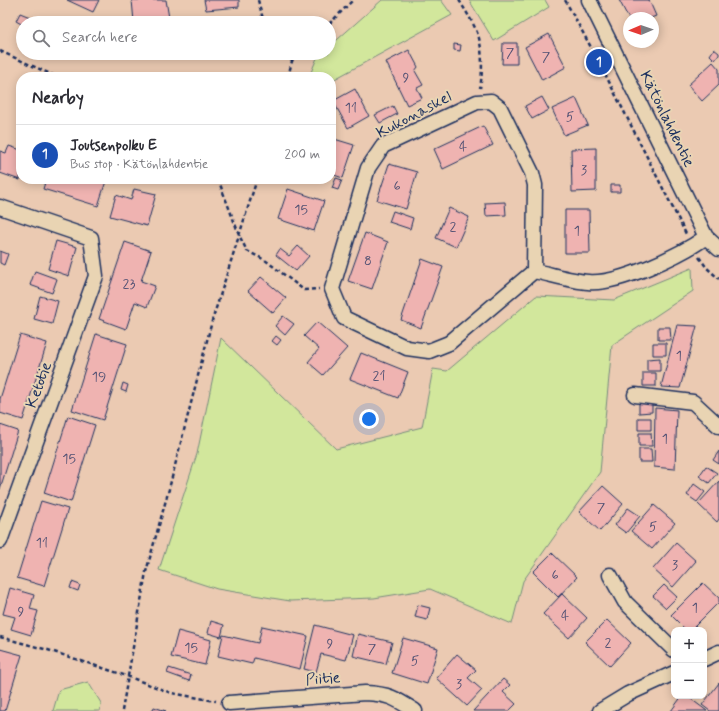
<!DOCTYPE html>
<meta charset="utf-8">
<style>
body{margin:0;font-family:Mynerve,sans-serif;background:#f7f7f7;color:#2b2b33}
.controls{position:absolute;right:12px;bottom:12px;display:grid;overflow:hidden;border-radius:8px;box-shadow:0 2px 10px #0003}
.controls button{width:36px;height:36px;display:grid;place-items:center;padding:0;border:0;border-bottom:1px solid #e1e1e2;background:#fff;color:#2b2b33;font:20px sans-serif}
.compass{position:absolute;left:623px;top:12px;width:36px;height:36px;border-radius:50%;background:#fff;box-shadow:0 2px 10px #0003;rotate:268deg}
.you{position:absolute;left:369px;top:419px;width:14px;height:14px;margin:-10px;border:3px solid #fff;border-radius:50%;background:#1a73e8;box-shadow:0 0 0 6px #1a73e833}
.badge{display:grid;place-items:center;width:26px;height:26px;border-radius:50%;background:#d1495b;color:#fff;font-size:13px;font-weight:700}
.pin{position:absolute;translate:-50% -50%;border:2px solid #fff;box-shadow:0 1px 4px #0006}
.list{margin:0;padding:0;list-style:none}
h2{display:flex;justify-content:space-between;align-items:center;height:52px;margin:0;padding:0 16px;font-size:17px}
h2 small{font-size:13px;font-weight:400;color:#7c7c81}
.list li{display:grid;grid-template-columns:26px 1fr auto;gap:12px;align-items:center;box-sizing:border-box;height:60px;padding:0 16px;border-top:1px solid #e1e1e2}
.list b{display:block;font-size:15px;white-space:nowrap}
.list p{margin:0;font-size:13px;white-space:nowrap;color:#7c7c81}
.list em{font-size:13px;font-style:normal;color:#7c7c81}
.icon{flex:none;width:22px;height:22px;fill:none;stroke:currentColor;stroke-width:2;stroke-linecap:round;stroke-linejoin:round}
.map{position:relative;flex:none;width:719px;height:711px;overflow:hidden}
.search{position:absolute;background:#fff;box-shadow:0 2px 10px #0003;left:16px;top:16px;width:320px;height:44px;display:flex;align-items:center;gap:10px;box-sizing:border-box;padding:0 14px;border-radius:22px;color:#7c7c81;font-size:15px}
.panel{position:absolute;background:#fff;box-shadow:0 2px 10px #0003;left:16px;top:72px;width:320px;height:112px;border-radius:16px}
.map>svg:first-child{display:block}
.green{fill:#d2e79c;stroke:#768b7d}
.building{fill:#efb3b1;stroke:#1b2f5e}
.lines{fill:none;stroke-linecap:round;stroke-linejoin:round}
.minor-casing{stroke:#1b2f5e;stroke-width:17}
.path{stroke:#1b2f5e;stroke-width:2.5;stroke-dasharray:4 3;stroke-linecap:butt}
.minor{stroke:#e9d4b3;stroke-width:14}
.labels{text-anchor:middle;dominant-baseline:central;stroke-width:4;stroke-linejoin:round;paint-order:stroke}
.number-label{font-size:14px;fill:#505073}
.street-label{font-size:16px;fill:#1b2f5e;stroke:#e9d4b3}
</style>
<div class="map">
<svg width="719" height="711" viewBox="0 0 719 711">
<rect width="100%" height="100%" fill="#ebcab2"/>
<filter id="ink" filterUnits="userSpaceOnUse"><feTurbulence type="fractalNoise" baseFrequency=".025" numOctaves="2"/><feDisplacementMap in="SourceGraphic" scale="8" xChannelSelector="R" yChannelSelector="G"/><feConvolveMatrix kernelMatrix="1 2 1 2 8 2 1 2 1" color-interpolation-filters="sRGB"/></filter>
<g filter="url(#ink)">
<!-- green -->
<path class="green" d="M382 0H441L452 15 331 81V77H309L317 58 323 53H329V47Z
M469 0H545L549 7 494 41Z
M692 268 693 291 612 345 600 472 523 581 512 624 430 589 374 598 290 601 217 589 159 570 197 454 221 338 336 449 422 427 433 369 447 371 536 296 614 300Z
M88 682 101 703 100 711H53L59 690Z"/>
<!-- building -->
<path class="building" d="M67 0H99L93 12Z
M132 0H166L169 18 134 22Z
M204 0H239V7L206 10Z
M619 0H649L656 16 651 18H629V19Z
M20 13 30 17 27 23H23V25L16 21Z
M549 34 566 67 542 80 525 47Z
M503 43H517V64H502Z
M454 44 461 45 460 51 454 50Z
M714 49 719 53V55L715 60 710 55Z
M409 50 418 67 415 71 423 85 417 88 422 98 407 105 386 62Z
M713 62 719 69V85L702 101 688 85Z
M355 89 369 116 348 128 333 101Z
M542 97 549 110 532 119 525 106Z
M576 98 588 125 564 135 552 109Z
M393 106 397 114 380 123 375 115Z
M483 126 493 145 443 169 434 149Z
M331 138 354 145 343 178 331 174Z
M9 146 21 150 20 180 0 173V151L6 153Z
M596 148V191L572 192 571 149Z
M389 164 417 172 406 209 377 200Z
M336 178 342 180 338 190 332 188Z
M46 179H101L106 181 98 206 43 189Z
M611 185H620V192H611Z
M134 189 156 194 147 226 110 216 116 195 131 200Z
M288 189 324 201 314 231 278 219Z
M505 202 506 215 486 216 485 203Z
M449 208 469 217 456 247 436 238Z
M565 210H589L590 253H565Z
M393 211 413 218 410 229 389 222Z
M365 233 388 242 372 289 348 281Z
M56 241 77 247 69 276 48 269Z
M125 242 151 251 141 281 155 286 147 307 135 302 126 329 99 319Z
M298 246 309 256 296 271 276 255 280 249 289 256Z
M0 251 8 254 4 265 0 263Z
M422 259 443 267 421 328 401 320Z
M35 271 57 279 52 293 30 285Z
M261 277 286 298 273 313 248 291Z
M40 296 58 301 52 324 34 319Z
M283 316 294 324 285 335 275 326Z
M317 322 347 348 323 375 308 362 319 349 304 336Z
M677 325 697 326 680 388 661 387Z
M658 327H670L671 340H658Z
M96 334 127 344 103 420 72 410Z
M20 335 47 343 23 420 0 413V399Z
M276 336 281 340 277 345 272 341Z
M653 343H666V355H653Z
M361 353 408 372 398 398 350 379Z
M660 358V371H647V359Z
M643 373H656V386H643Z
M123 383 128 385 126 392 121 390Z
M639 400H652V412L639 413Z
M655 408 677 410 675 469 654 467Z
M68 416 95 425 71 502 44 493Z
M638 418H651V430H638Z
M0 425 18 431 0 489Z
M639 433H651L652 446H639Z
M639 449H651L652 462H639Z
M719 451V464L713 460Z
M706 466 717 473 709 483 699 476Z
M719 481V519L717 522 698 504Z
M694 484 705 492 697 502 687 495Z
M603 486 623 504 600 531 579 512Z
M41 501 68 509 44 586 17 578Z
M654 505 675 523 652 549 631 531Z
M628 508 640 516 626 533 615 525Z
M676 543 696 561 673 587 653 569Z
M552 553 577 577 558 597 533 572Z
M72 582 80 585 78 591 70 588Z
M703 583 719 598V602L691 630H686L671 615Z
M664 585 677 597 666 608 653 596Z
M10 588 34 595 30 609 38 611 31 635 11 629 15 617 3 614Z
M562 594 587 618 569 638 543 614Z
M418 605 430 608 427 620 415 617Z
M607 620 631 643 610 666 585 642Z
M211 621 224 625 221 637 208 633Z
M315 625 353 635 346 660 321 654 316 672 304 669Z
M262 626 308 636 300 669 254 658 252 664 218 656 223 635 258 643Z
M178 631 211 640 205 665 171 657Z
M358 634 392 642 386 664 353 656Z
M403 638 438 648 427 684 392 673Z
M0 649 22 655 5 711H0Z
M457 654 476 670 468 678 482 690 467 706 436 678Z
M169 668 191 675 189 681 167 673Z
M503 679 510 685 503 692 516 704 509 711H473Z
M719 683V711H710L702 705Z
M682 696H687L707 711H671Z
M154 707 166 711H152Z"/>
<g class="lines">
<defs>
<path id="minor" d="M589 0 706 237 719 249
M491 101 500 108 532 173 535 185 534 271 449 343 429 351 407 348 344 318 332 289 368 168 383 146 477 102Z
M0 207 91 238 96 276 0 541
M534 271C550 274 571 281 588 282 618 285 681 255 706 237
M635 395 693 402 719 426
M610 575 625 602 674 650
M704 659 719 652
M229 703 365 693C389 694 395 698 415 711
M600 711 628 694 674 673"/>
</defs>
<!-- minor casing -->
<use href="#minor" class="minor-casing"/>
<!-- path -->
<path class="path" d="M258 0 264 23
M459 0C465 10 471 19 476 30 483 44 483 72 480 88
M565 0 599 62 686 234
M329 24 353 0
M0 51 57 77
M285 53 292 61
M288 77 292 61 300 53
M218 179 240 237 247 251 265 260 304 290 319 289
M699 257 707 268 719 279
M0 637 48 650 127 676 171 693 216 701
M122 711 146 572 169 489 212 321 257 179"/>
<!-- minor -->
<use href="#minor" class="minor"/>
</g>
</g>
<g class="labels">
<!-- number labels -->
<g class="number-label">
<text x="510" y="53">7</text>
<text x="546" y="57">7</text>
<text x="406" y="78">9</text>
<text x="351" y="108">11</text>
<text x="570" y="117">5</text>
<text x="463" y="147">4</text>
<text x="584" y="170">3</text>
<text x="397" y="186">6</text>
<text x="301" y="210">15</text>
<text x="453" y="227">2</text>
<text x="577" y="231">1</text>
<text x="368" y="261">8</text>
<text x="129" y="284">23</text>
<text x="679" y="356">1</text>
<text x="379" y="376">21</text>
<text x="99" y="377">19</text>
<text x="665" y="439">1</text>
<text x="69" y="459">15</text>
<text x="601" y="508">7</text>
<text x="653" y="527">5</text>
<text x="42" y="543">11</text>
<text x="675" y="565">3</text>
<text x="555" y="575">6</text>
<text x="695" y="608">1</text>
<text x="21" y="612">9</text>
<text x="565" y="616">4</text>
<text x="608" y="643">2</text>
<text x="330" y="644">9</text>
<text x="191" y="648">15</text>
<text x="372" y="649">7</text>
<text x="415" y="661">5</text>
<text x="459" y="684">3</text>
</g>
<!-- street labels -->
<g class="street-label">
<text transform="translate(414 115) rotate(-28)">Kukonaskel</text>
<text transform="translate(667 119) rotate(64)">Kätönlahdentie</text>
<text transform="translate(39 385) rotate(-70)">Ketotie</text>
<text transform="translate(323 679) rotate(-4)">Piitie</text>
</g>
</g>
</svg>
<div class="controls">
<button>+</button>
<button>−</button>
</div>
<svg class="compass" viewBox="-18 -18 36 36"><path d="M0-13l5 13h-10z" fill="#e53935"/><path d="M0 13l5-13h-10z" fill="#7c7c81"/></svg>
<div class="you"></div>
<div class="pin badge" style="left:599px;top:62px;background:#1a4fb4">1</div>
<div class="search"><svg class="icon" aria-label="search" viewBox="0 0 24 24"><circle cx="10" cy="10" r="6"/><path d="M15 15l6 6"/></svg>Search here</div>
<section class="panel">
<h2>Nearby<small></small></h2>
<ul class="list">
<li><span class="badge" style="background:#1a4fb4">1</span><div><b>Joutsenpolku E</b><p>Bus stop · Kätönlahdentie</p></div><em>200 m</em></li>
</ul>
</section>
</div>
